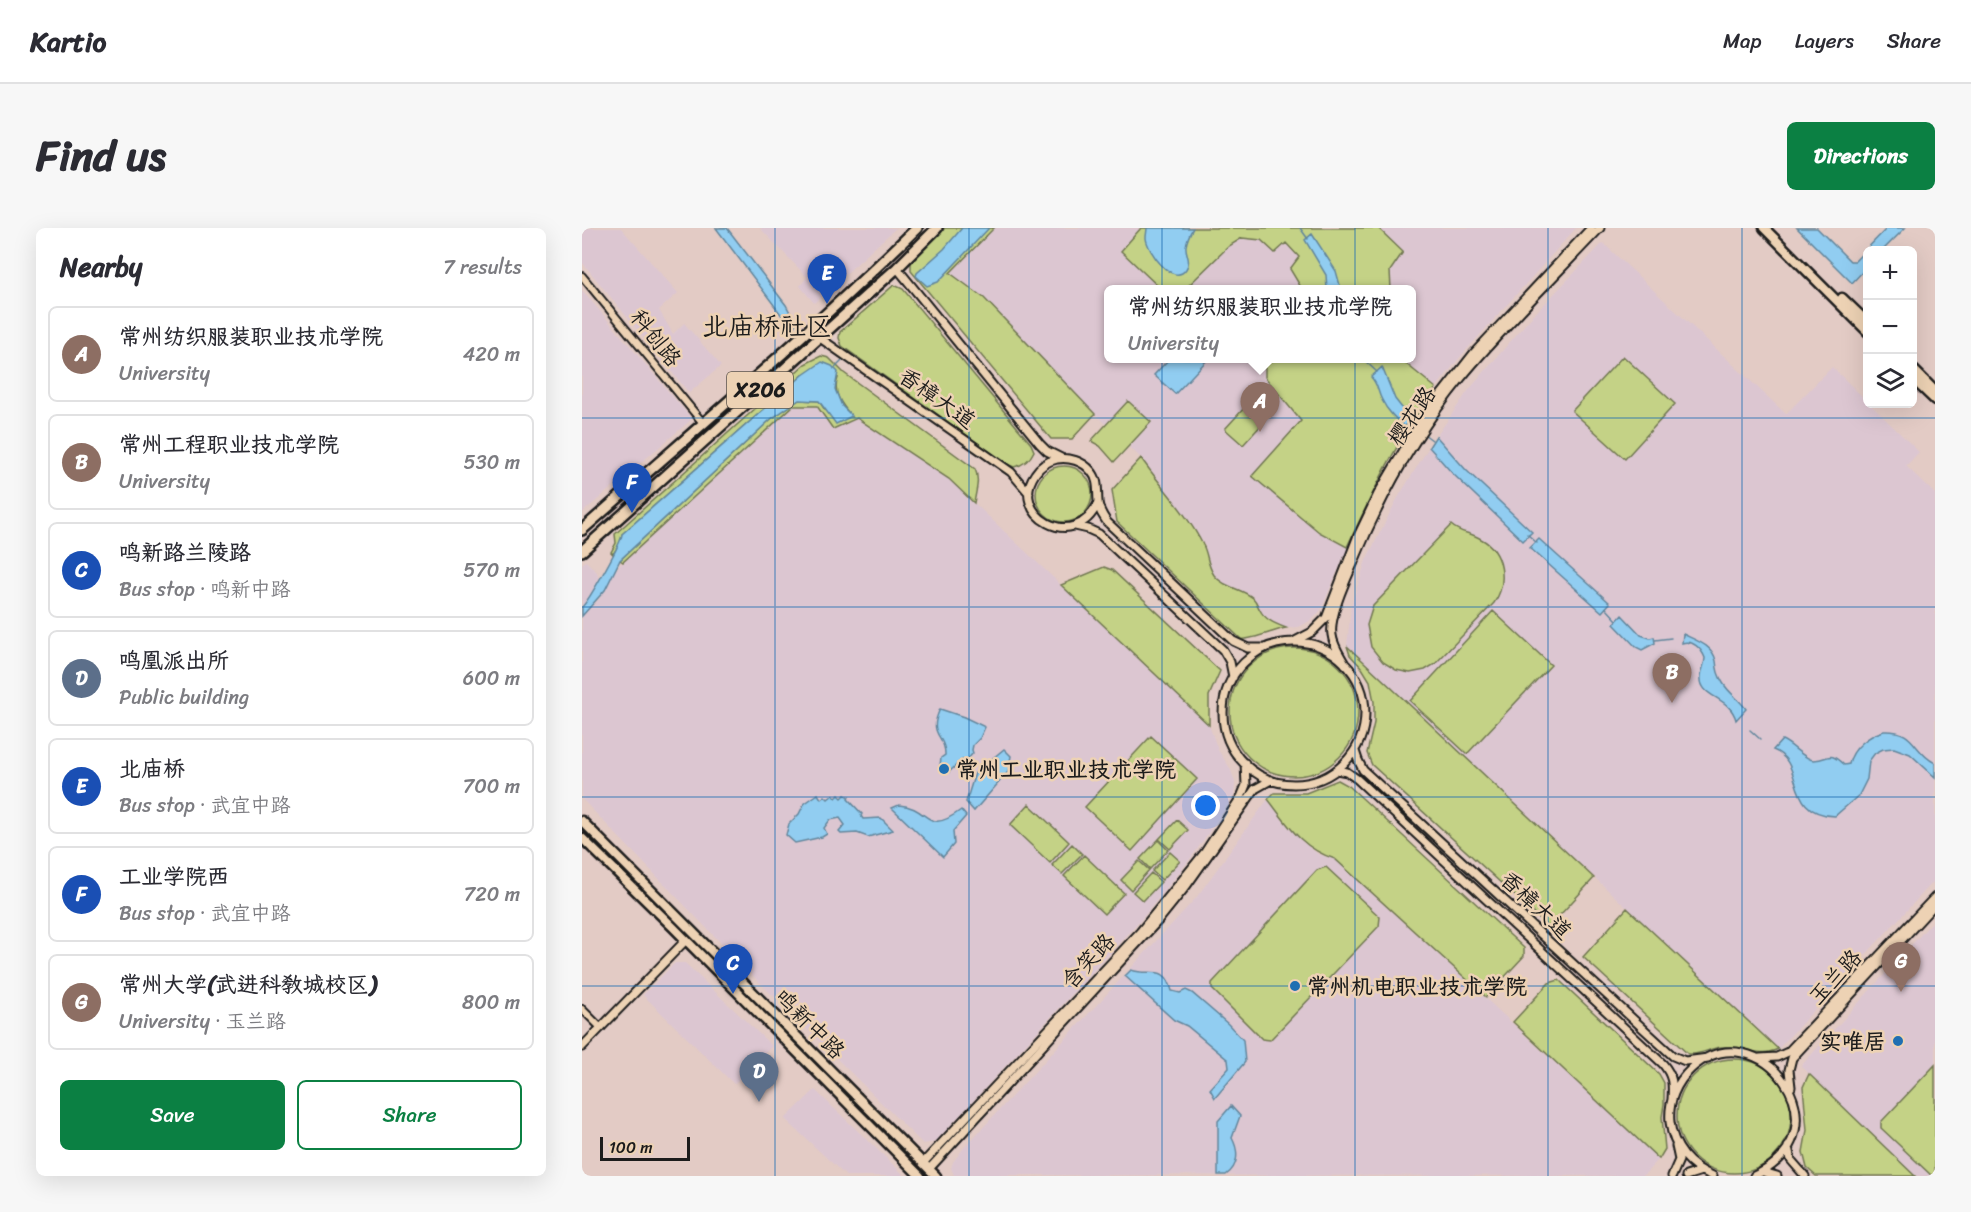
<!DOCTYPE html>
<meta charset="utf-8">
<style>
body{margin:0;font-family:Sriracha,"LXGW WenKai TC",sans-serif;background:#f7f7f7;color:#2b2b33}
.controls{position:absolute;right:18px;top:18px;display:grid;overflow:hidden;border-radius:9px;box-shadow:0 6px 24px #0002}
.controls button{width:54px;height:54px;display:grid;place-items:center;padding:0;border:0;border-bottom:2px solid #e1e1e2;background:#fff;color:#2b2b33;font:30px sans-serif}
.scale{position:absolute;left:18px;bottom:15px;width:90px;box-sizing:border-box;padding-left:6px;border:3px solid #1c1c1c;border-top:0;font-size:16px;line-height:21px;white-space:nowrap;color:#1c1c1c;-webkit-text-stroke:4px #edd2b4;paint-order:stroke}
.you{position:absolute;left:624px;top:578px;width:21px;height:21px;margin:-15px;border:4px solid #fff;border-radius:50%;background:#1a73e8;box-shadow:0 0 0 9px #1a73e833}
.badge{display:grid;place-items:center;width:39px;height:39px;border-radius:50%;background:#0b8043;color:#fff;font-size:20px;font-weight:700}
.pin{position:absolute;translate:-50% -50px;filter:drop-shadow(0 2px 3px #0008)}
.pin::after{content:'';position:absolute;top:32px;width:21px;height:18px;background:inherit;clip-path:polygon(0 0,100% 0,50% 100%)}
.popup{position:absolute;left:522px;top:57px;width:312px;height:78px;box-sizing:border-box;display:grid;place-content:center;border-radius:9px;background:#fff;filter:drop-shadow(0 2px 4px #0005);font-size:20px;white-space:nowrap;color:#7c7c81}
.popup b{font-size:22px;color:#2b2b33}
.popup::after{content:'';position:absolute;left:50%;top:100%;margin-left:-12px;border:12px solid transparent;border-top-color:#fff}
.list{margin:0;padding:0;list-style:none}
h2{display:flex;justify-content:space-between;align-items:center;height:78px;margin:0;padding:0 24px;font-size:26px}
h2 small{font-size:20px;font-weight:400;color:#7c7c81}
.list li{display:grid;grid-template-columns:39px 1fr auto;gap:18px;align-items:center;box-sizing:border-box;height:96px;margin:0 12px 12px;padding:0 12px;border:2px solid #e1e1e2;border-radius:9px}
.list b{display:block;font-size:22px;white-space:nowrap}
.list p{margin:0;font-size:20px;white-space:nowrap;color:#7c7c81}
.list em{font-size:20px;font-style:normal;color:#7c7c81}
.actions{display:flex;gap:12px;padding:18px 24px}
.actions a{flex:1;padding:14px 0;border:2px solid #0b8043;border-radius:9px;text-align:center;font-size:21px;color:#0b8043}
.actions .main{background:#0b8043;color:#fff}
.icon{flex:none;width:33px;height:33px;fill:none;stroke:currentColor;stroke-width:2;stroke-linecap:round;stroke-linejoin:round}
.map{position:relative;flex:none;width:1353px;height:948px;overflow:hidden;border-radius:9px}
header{display:flex;align-items:center;gap:36px;box-sizing:border-box;height:84px;padding:0 30px;background:#fff;border-bottom:2px solid #e1e1e2}
header strong{font-size:28px}
nav{display:flex;gap:33px;margin-inline-start:auto;font-size:21px}
.intro{display:flex;align-items:center;justify-content:space-between;box-sizing:border-box;height:144px;padding:0 36px}
h1{margin:0;font-size:42px}
.button{padding:15px 27px;border-radius:9px;background:#0b8043;color:#fff;font-size:21px;font-weight:700}
main{display:flex;gap:36px;padding:0 36px}
aside{flex:1;background:#fff;border-radius:9px;box-shadow:0 6px 24px #0002}
.map>svg:first-child{display:block}
.built{fill:#dcc6d1;fill-rule:evenodd}
.green{fill:#c4d286;stroke:#707751;stroke-width:1.5}
.water{fill:#91cdf1;stroke:#62869c;stroke-width:1.5}
.lines{fill:none;stroke-linecap:round;stroke-linejoin:round}
.stream{stroke:#62869c;stroke-width:1.5}
.minor-casing{stroke:#1c1c1c;stroke-width:10}
.tertiary-casing{stroke:#1c1c1c;stroke-width:11}
.secondary-casing{stroke:#1c1c1c;stroke-width:13}
.primary-casing{stroke:#1c1c1c;stroke-width:14}
.minor{stroke:#edd2b4;stroke-width:6}
.tertiary{stroke:#edd2b4;stroke-width:7}
.secondary{stroke:#edd2b4;stroke-width:8}
.primary{stroke:#edd2b4;stroke-width:9}
.grid{fill:none;stroke:#1f6fb2;stroke-width:1.5;stroke-opacity:0.55}
.poi-dot{fill:#1f6fb2;stroke:#edd2b4;stroke-width:2}
.labels{text-anchor:middle;dominant-baseline:central;stroke-width:5;stroke-linejoin:round;paint-order:stroke}
.shield{fill:#edd2b4;stroke:#5b534a;stroke-width:1.5}
.shield-label{font-size:21px;font-weight:bold;fill:#1c1c1c}
.street-label{font-size:22px;fill:#1c1c1c;stroke:#edd2b4}
.poi-label{font-size:22px;font-weight:bold;fill:#1c1c1c;stroke:#edd2b4;text-anchor:start}
.quarter-label{font-size:26px;fill:#1c1c1c;stroke:#edd2b4}
</style>
<header>
<strong>Kartio</strong>
<nav><a>Map</a><a>Layers</a><a>Share</a></nav>
</header>
<div class="intro"><h1>Find us</h1><a class="button">Directions</a></div>
<main>
<aside>
<h2>Nearby<small>7 results</small></h2>
<ul class="list">
<li><span class="badge" style="background:#8d6e63">A</span><div><b>常州纺织服装职业技术学院</b><p>University</p></div><em>420 m</em></li>
<li><span class="badge" style="background:#8d6e63">B</span><div><b>常州工程职业技术学院</b><p>University</p></div><em>530 m</em></li>
<li><span class="badge" style="background:#1a4fb4">C</span><div><b>鸣新路兰陵路</b><p>Bus stop · 鸣新中路</p></div><em>570 m</em></li>
<li><span class="badge" style="background:#5c6f8a">D</span><div><b>鸣凰派出所</b><p>Public building</p></div><em>600 m</em></li>
<li><span class="badge" style="background:#1a4fb4">E</span><div><b>北庙桥</b><p>Bus stop · 武宜中路</p></div><em>700 m</em></li>
<li><span class="badge" style="background:#1a4fb4">F</span><div><b>工业学院西</b><p>Bus stop · 武宜中路</p></div><em>720 m</em></li>
<li><span class="badge" style="background:#8d6e63">G</span><div><b>常州大学(武进科教城校区)</b><p>University · 玉兰路</p></div><em>800 m</em></li>
</ul>
<div class="actions"><a class="main">Save</a><a>Share</a></div>
</aside>
<div class="map">
<svg width="1353" height="948" viewBox="0 0 1353 948">
<rect width="100%" height="100%" fill="#e3cbc5"/>
<filter id="ink" filterUnits="userSpaceOnUse"><feTurbulence type="fractalNoise" baseFrequency=".0167" numOctaves="2"/><feDisplacementMap in="SourceGraphic" scale="12" xChannelSelector="R" yChannelSelector="G"/><feConvolveMatrix kernelMatrix="1 2 1 2 8 2 1 2 1" color-interpolation-filters="sRGB"/></filter>
<g filter="url(#ink)">
<!-- built -->
<path class="built" d="M0 0H39L96 65 77 82 91 106 102 95 139 138 107 165 0 34Z
M178 0H314L232 75 218 58 225 49Z
M412 0H994L879 128 838 180 806 235 767 316 739 382 731 391 717 399 704 400 690 395 678 383 675 374 666 366 643 357 632 347 626 336 623 318 601 285 559 230 513 186 402 70 368 45ZM526 62H830V130H526Z
M1021 15 1204 186 1250 139 1337 224 1324 238 1353 266V652L1196 821 765 418 769 378 784 332 814 273 847 219 886 163 945 94Z
M0 62 110 191 0 285Z
M211 178H235L252 201 275 190 367 251 627 497 636 522 648 540 653 554 652 568 609 630 559 692 353 914 341 916 170 747 0 571V388L16 372 23 362 29 347 41 334Z
M4 333 15 344 17 352 7 373 0 379V336Z
M686 571 721 614 736 626 753 631 1077 931 1061 948 372 947 369 940 371 934 381 921 614 670Z
M1353 691V948H1333L1219 838Z
M93 735H103L190 818 152 856 61 767Z
M233 862 323 948H264L203 891Z"/>
<!-- green -->
<path class="green" d="M363 0H412L368 45 402 70 513 186 490 211H469L329 43V33Z
M559 0H796L821 24 808 43 809 61H720L708 41 717 29 704 15 693 25 679 12 660 10 647 18 603 61 580 62 539 23Z
M312 57 321 61 449 216 452 223C448 232 442 237 432 239L425 236 260 118 257 110 258 104Z
M239 128 247 130 262 145 393 241C398 251 394 263 392 275L367 251 275 190 251 201 235 178H211L41 334 38 332 189 191 217 172 237 173 243 182 270 189C260 177 250 165 256 150L221 147 40 306V313L31 326 29 324 34 315 33 306 223 136Z
M1041 128 1093 176 1043 231 990 183Z
M683 131H818L854 160C817 207 791 264 765 319L737 304 670 248 719 193 683 149Z
M546 173 569 194 532 234 518 218 509 213Z
M664 178 682 194 661 217 643 201Z
M559 230C579 259 605 285 621 317 626 326 625 337 632 347 642 360 659 360 671 370 675 374 675 377 678 382 683 392 694 396 704 400 693 402 667 413 659 411L535 294 530 262Z
M454 266a28 28 0 1 1 56 0a28 28 0 1 1-56 0Z
M869 297C879 306 888 304 899 311 922 323 926 355 912 375L853 436 843 442 828 445 814 442 801 434 789 419 785 397 791 378Z
M522 339 530 342 638 443 627 468V497L479 357Z
M911 383 969 437 885 526 828 473Z
M765 418 1012 650 967 699 790 537 785 525 792 495V474L788 453 780 440 768 427Z
M648 484a64 64 0 1 1 128 0a64 64 0 1 1-128 0Z
M569 508 615 551 550 623 503 579Z
M756 552 767 558 942 720V728L904 769 753 631C720 621 706 597 686 571L692 565H724Z
M447 576 487 614 468 635 428 597Z
M595 592 606 602 588 621 577 611Z
M576 612 586 622 568 641 558 631Z
M490 616 500 626 480 646 470 637Z
M588 624 598 633 580 652 570 643Z
M502 627 542 665 522 686 482 648Z
M557 633 567 642 549 662 539 652Z
M744 639 798 689 797 698 688 812 680 811 630 761V755L735 642Z
M569 645 579 654 561 673 551 664Z
M1045 680 1196 821C1176 831 1160 816 1139 819 1126 821 1119 827 1106 826L1001 729Z
M977 752 1077 846 1082 855V876L1080 889 1083 921 1077 931 931 794 967 755Z
M1095 888a57 57 0 1 1 114 0a57 57 0 1 1-114 0Z
M1353 837V948H1350L1299 900V894Z
M1227 846 1333 948H1234L1225 940 1221 924 1225 902 1221 859Z"/>
<!-- water -->
<path class="water" d="M134 0H145L204 77 214 96 210 101Z
M380 0H407L356 54 345 58 334 48 335 45 362 21Z
M565 0H611C608 5 605 12 604 18 603 26 610 32 604 41 591 60 565 22 564 10 564 6 565 3 565 0Z
M1215 0H1235L1268 33H1273L1305 0H1323L1301 22H1286L1285 39 1270 55Z
M730 6 754 43 759 61H745L744 47 723 12Z
M587 131V130L626 131 593 166 572 147Z
M240 134 250 138 256 144 253 161 260 178 270 188 254 196 237 173 217 172 189 191 38 332 23 362 0 388V379C7 372 40 314 40 306L221 147Z
M800 139 813 171 828 190 823 199C814 191 805 183 800 172 795 163 797 158 789 149Z
M854 208 884 242 950 304 941 313 870 245 847 219Z
M957 311 1028 375 1020 384 948 320Z
M1040 387 1059 407 1068 410 1072 409 1073 415 1060 422 1054 419 1032 396Z
M1101 406C1113 412 1131 417 1134 433 1135 442 1136 447 1141 455 1147 465 1157 471 1164 481L1154 492C1148 468 1117 470 1119 449 1119 442 1123 437 1123 430 1119 420 1111 412 1100 415Z
M358 481 382 489 403 499 398 510 391 517 390 522 391 525 384 533 381 531 367 544 358 538 359 530 363 527C364 507 345 508 358 481Z
M1302 503C1334 502 1329 522 1353 535V549L1328 526 1312 520 1301 521 1293 525 1287 533 1285 551 1277 567 1253 588C1201 586 1224 534 1191 522L1200 512C1210 516 1223 532 1232 532 1249 531 1246 522 1262 537L1267 536C1270 520 1287 507 1302 503Z
M422 521 429 528 426 544 392 583 384 574 393 545Z
M236 566 239 571 243 568 246 571 251 567 254 570 257 567 260 570 263 567 267 569 266 571 280 586 279 588 281 591 299 590 311 602 286 609 275 605 259 606 257 604 263 597 258 590 248 592 242 600 245 606 240 609 213 615 204 607 207 596 217 586 222 576Z
M317 577C349 579 343 609 379 582L384 588 371 603 372 616 361 629 310 580Z
M549 742C569 749 583 735 590 763L598 765 604 762 610 765 646 796 661 812 663 834 633 870 628 861 647 840 646 832 605 798 592 792 543 748Z
M649 878 658 888 650 910C657 923 657 938 644 947H636V893Z"/>
<g class="lines">
<!-- stream -->
<path class="stream" d="M718 0 726 11
M780 130 795 144
M252 141 262 131
M825 194 833 200
M842 206 850 212
M945 306 955 315
M1024 380 1035 392
M1073 412 1089 410
M1168 502 1178 511"/>
<defs>
<path id="minor" d="M0 48 121 195
M0 781 19 800"/>
<path id="tertiary" d="M315 40 458 216 465 223 479 230
M238 110 429 244 447 265
M516 275C492 327 426 286 453 246 458 238 466 233 475 231 487 229 501 233 509 243 517 252 515 262 516 273 516 281 521 288 525 294L651 413 666 420H680
M493 298 506 301 517 306 641 422 648 434 651 449
M641 485a71 71 0 1 1 142 0a71 71 0 1 1-142 0Z
M711 414 730 404 744 390 775 310 796 266 840 191 892 125 1009 0
M763 436C758 427 751 417 750 407 747 388 764 352 772 334 799 268 834 205 879 150 922 98 971 50 1018 0
M773 523 776 532 781 542 1091 828 1103 833 1126 830
M755 542 765 544 775 551 1081 836C1091 848 1091 856 1090 871
M0 819 104 712
M1178 830 1195 829 1206 824 1353 669
M1209 859 1207 842 1210 830 1353 676
M1206 919 1209 932 1223 948
M341 935 558 704 623 624 659 569 664 557 663 535
M347 941 576 693 605 657 673 561 689 552
M1181 944 1195 948
M1090 948 1097 932 1094 918
M1104 948 1120 943
M1131 948C1108 939 1091 920 1088 894 1086 874 1094 855 1109 841 1176 779 1270 902 1172 948"/>
<path id="secondary" d="M1182 0 1286 104
M1260 70 1286 95
M1330 140 1353 163
M1330 150 1353 172
M0 593 354 948
M0 610 91 699 338 948"/>
<path id="primary" d="M0 302C113 202 228 105 335 0
M0 323 315 40 355 0"/>
</defs>
<!-- minor casing -->
<use href="#minor" class="minor-casing"/>
<!-- tertiary casing -->
<use href="#tertiary" class="tertiary-casing"/>
<!-- secondary casing -->
<use href="#secondary" class="secondary-casing"/>
<!-- primary casing -->
<use href="#primary" class="primary-casing"/>
<!-- minor -->
<use href="#minor" class="minor"/>
<!-- tertiary -->
<use href="#tertiary" class="tertiary"/>
<!-- secondary -->
<use href="#secondary" class="secondary"/>
<!-- primary -->
<use href="#primary" class="primary"/>
</g>
</g>
<!-- grid -->
<path class="grid" d="M193 0V948M387 0V948M580 0V948M773 0V948M966 0V948M1160 0V948M0 190H1353M0 379H1353M0 569H1353M0 758H1353"/>
<!-- markers -->
<g class="poi-dot">
<circle cx="362" cy="541" r="6"/>
<circle cx="713" cy="758" r="6"/>
<circle cx="1316" cy="813" r="6"/>
</g>
<g class="labels">
<!-- shield labels -->
<rect class="shield" x="145" y="144" width="66" height="36" rx="4.5"/>
<g class="shield-label">
<text x="178" y="162">X206</text>
</g>
<!-- street labels -->
<g class="street-label">
<text transform="translate(74 110) rotate(51)">科创路</text>
<text transform="translate(355 170) rotate(35)">香樟大道</text>
<text transform="translate(830 188) rotate(-56)">樱花路</text>
<text transform="translate(954 677) rotate(43)">香樟大道</text>
<text transform="translate(506 733) rotate(-47)">含笑路</text>
<text transform="translate(1253 749) rotate(-47)">玉兰路</text>
<text transform="translate(228 796) rotate(45)">鸣新中路</text>
</g>
<!-- poi labels -->
<g class="poi-label">
<text x="374" y="541">常州工业职业技术学院</text>
<text x="725" y="758">常州机电职业技术学院</text>
<text x="1304" y="813" text-anchor="end">实唯居</text>
</g>
<!-- quarter labels -->
<g class="quarter-label">
<text x="185" y="98">北庙桥社区</text>
</g>
</g>
</svg>
<div class="controls">
<button>+</button>
<button>−</button>
<button><svg class="icon" aria-label="layers" viewBox="0 0 24 24"><path d="M12 4l9 5-9 5-9-5zM3 14l9 5 9-5"/></svg></button>
</div>
<div class="scale">100 m</div>
<div class="you"></div>
<div class="pin badge" style="left:678px;top:204px;background:#8d6e63">A</div>
<div class="popup"><b>常州纺织服装职业技术学院</b>University</div>
<div class="pin badge" style="left:1090px;top:475px;background:#8d6e63">B</div>
<div class="pin badge" style="left:151px;top:766px;background:#1a4fb4">C</div>
<div class="pin badge" style="left:177px;top:874px;background:#5c6f8a">D</div>
<div class="pin badge" style="left:245px;top:76px;background:#1a4fb4">E</div>
<div class="pin badge" style="left:50px;top:285px;background:#1a4fb4">F</div>
<div class="pin badge" style="left:1319px;top:764px;background:#8d6e63">G</div>
</div>
</main>
